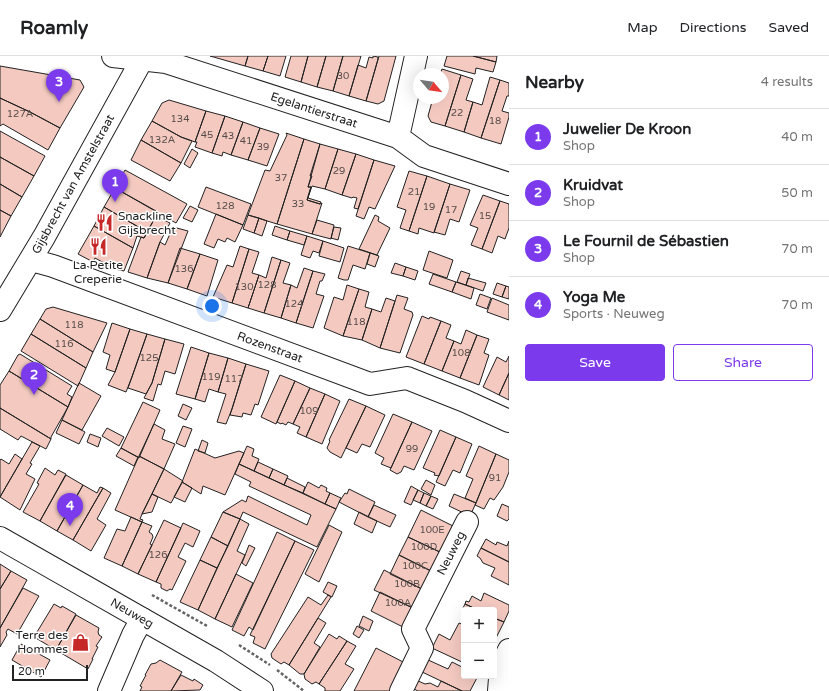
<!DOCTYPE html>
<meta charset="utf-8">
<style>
body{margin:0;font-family:"Varela Round",sans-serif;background:#f6f6f6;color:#202124}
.controls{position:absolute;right:12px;bottom:12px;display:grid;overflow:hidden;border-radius:4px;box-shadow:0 4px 16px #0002}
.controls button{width:36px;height:36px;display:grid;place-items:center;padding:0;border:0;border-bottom:1px solid #e0e0e0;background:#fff;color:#202124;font:20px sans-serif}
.compass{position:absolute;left:413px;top:12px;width:36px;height:36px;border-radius:50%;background:#fff;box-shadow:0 4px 16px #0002;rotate:119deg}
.scale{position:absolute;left:12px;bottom:10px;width:76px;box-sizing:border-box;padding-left:4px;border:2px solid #222;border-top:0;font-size:11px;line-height:14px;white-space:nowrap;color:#222;-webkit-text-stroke:3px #fff;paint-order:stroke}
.you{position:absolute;left:212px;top:250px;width:14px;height:14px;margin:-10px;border:3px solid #fff;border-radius:50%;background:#1a73e8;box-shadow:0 0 0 6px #1a73e833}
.badge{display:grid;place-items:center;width:26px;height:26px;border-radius:50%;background:#7c3aed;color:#fff;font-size:13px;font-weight:700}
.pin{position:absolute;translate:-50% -33px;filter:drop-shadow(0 1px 2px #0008)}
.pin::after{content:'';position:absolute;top:21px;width:14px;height:12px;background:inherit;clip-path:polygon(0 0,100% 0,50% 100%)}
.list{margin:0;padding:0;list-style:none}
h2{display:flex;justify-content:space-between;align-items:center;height:52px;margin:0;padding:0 16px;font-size:17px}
h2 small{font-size:13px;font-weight:400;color:#757577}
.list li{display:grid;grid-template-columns:26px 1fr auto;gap:12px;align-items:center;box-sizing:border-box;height:56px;padding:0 16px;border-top:1px solid #e0e0e0}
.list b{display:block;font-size:15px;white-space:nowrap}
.list p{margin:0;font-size:13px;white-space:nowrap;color:#757577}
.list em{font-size:13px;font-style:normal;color:#757577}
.actions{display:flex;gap:8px;padding:12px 16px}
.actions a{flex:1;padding:9px 0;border:1px solid #7c3aed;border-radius:4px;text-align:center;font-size:14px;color:#7c3aed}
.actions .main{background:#7c3aed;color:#fff}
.map{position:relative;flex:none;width:509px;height:635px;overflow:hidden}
header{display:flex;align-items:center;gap:24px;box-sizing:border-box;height:56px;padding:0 20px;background:#fff;border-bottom:1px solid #e0e0e0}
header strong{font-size:19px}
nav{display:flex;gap:22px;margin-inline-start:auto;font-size:14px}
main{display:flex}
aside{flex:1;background:#fff}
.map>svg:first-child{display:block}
.building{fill:#f3c9c0;stroke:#222}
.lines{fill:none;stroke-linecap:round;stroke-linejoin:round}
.minor-casing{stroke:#222;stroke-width:24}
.tertiary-casing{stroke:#222;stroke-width:24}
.path{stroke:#646464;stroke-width:2.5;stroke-dasharray:3 2;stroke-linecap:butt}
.minor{stroke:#fff;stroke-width:22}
.tertiary{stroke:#fff;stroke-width:22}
.labels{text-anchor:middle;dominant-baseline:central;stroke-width:3;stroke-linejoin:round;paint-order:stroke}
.number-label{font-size:10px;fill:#564c4a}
.street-label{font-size:12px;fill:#222;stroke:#fff}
.poi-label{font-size:12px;fill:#222;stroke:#fff;text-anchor:start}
</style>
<header>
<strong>Roamly</strong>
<nav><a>Map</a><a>Directions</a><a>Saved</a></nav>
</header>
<main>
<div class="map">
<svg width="509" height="635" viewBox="0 0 509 635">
<rect width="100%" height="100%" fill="#fff"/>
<!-- building -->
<path class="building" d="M210 0H248L245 10Z
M248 0H268L263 15 245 10Z
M268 0H286L280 20 263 15Z
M291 0H308L301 26 285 21Z
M308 0H326L317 31 301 26Z
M326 0H343L333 35 317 31Z
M343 0H361L349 40 333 35Z
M373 0 378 1V3L366 45 349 40 358 9 366 12 369 1 373 2Z
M379 0H396L384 45 378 48 366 45Z
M447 0H473L496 6 493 16 476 12 475 18 444 10Z
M473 0H497L496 6Z
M0 10 80 24 84 31 60 72 30 56 0 42Z
M442 13 461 19 445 70 431 66 428 60 433 42H443V18H440Z
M461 19 473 23 466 44 473 46 464 76 445 70Z
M490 21 500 24 481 82 464 76 473 46 482 49Z
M500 24 509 27V40H507L502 55 509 57V61L501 88 481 82Z
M0 42 30 56 60 72 48 94 3 68 0 70Z
M169 44 206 55 195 86 181 81 152 65 162 47Z
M206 55 225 60 212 97 195 91 197 86H195Z
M225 60 243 66 231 99 223 96 222 100 212 97Z
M152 65 181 81 192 85 181 107 141 84Z
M243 66 260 72 248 104 231 99Z
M260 72 279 78 267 110 248 104Z
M0 75 45 100 34 120 0 101Z
M286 77 304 83 277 168 248 159 265 114 270 115 287 79Z
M304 83 320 88 308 131H311L307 144 320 148 322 147 312 178 277 168Z
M141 84 181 107 170 125 131 104Z
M320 88 338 93 325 133 312 130 308 142 321 146 320 148 307 144 311 131H308L312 120H310Z
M192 93 198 97 190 112 184 108Z
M338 93 356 98 342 139 325 133Z
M356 98 374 104 358 153 354 152 357 142 353 141 352 142 342 139Z
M0 101 34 120 22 141 0 128Z
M374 104 395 110 375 153 369 151 364 163 356 160Z
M125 114 187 148 176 167 115 132Z
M409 115 427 120 409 175 400 172 406 154 397 151Z
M427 120 450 128 434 177 419 172 418 178 409 175Z
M0 128 22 141 11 160 0 154Z
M450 128 470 134 459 166 450 163 445 179 434 176Z
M206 131 251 148 243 169 198 151Z
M115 132 156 155 154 159 156 160 147 176 104 151Z
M483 139 500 145 482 193 471 189 478 172 470 169Z
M500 145 509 148V172L505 183 498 180 492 197 482 193Z
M190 150 198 154 192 166 183 162Z
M104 151 147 176 144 182 137 180 133 192 94 170Z
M0 154 11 160 0 181Z
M216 158 243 169 235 186 227 182 225 186 218 183 214 192 204 188Z
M248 159 259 162 254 177 243 173Z
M375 159 379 161 378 165 390 172 377 199 359 193Z
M156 160 170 167 160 186 147 222 128 216 141 181 144 182Z
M259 162 267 165 262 180 254 177Z
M317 164 334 169 331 183 312 178Z
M94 170 133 192 124 215 115 213 95 202 93 206 78 198Z
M275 170 290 175 287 184 272 179Z
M173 171 188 175 168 227 147 222 160 186 165 189Z
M334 171 341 172 338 184 331 182Z
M290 175 307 180 304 189 287 184Z
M307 180 323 185 319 197 313 195 310 202 301 199Z
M323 185 344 192 340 206 319 200Z
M240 190 249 193 232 247 213 241 227 209 233 211Z
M348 190 370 197 365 213 353 209 348 224H344L338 222Z
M180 192 200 198 187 233 168 227Z
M249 193 259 196 252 217 259 219 248 252 232 247Z
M429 195 453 204 447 222 423 214Z
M370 197 379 200 375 211 367 208Z
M200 198 218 204 207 240 187 233Z
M272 201 281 204 264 257 248 252 259 219 266 222Z
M281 204 290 207 283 227 291 229 281 262 264 257Z
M395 207 406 211 403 220 391 217Z
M406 211 418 215 415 224 403 220Z
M304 212 313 215 296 267 281 262 291 229 297 232Z
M313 215 325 218 322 225H320L316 238 324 240 313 272 296 267Z
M461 215 470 218 466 229 457 226Z
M433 218 456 226 452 236 429 228Z
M468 222 486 227 483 235 466 229Z
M456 226 474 232 471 243 452 236Z
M497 227 506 230 502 241 493 238Z
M347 229 359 233 343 280 324 272 334 241 343 244Z
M506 230 509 231V243L502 241Z
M359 233 369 236 365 251 372 253 362 284 343 280Z
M480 238 491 242 487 253 476 249Z
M397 239 408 242 404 253 412 256 413 259 400 297 380 292Z
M386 242 395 245 380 292 362 284 372 253 381 256Z
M492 242 509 249V264L487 256Z
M53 251 107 267 93 296 40 263 46 253Z
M422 260 429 263 430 261 441 265 424 308 406 301Z
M40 263 93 296 86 312 31 278Z
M441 265 451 269 446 282 454 285 442 315 424 308Z
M112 267 130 273 115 316 106 313 110 299 103 296Z
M130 273 147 278 132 321 126 336 108 329 115 316Z
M466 274 477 279 460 322 442 315 454 285 461 288Z
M31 278 86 312 78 330 21 295Z
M147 278 165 283 152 327 146 338 128 332Z
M477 279 489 283 484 297 489 299 479 329 460 322Z
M165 283 184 288 175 318 165 315 161 329 158 328 153 345 144 342 152 327Z
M191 291 209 297 195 343 176 338Z
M209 297 228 302 218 336 209 333 205 346 195 343Z
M20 298 72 330 67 338 72 341 68 351 9 315 18 299Z
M509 300V317L499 339 483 331 497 301 506 306Z
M228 302 246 308 232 353 226 368 217 366 226 338 218 336Z
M246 308 269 315 258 349 255 348 251 359 243 357 242 361 230 359Z
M9 315 68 351 51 381V383L0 352V329Z
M509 317V344L499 339Z
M280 319 295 325 276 368 261 361Z
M295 325 310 332 293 368 288 366 286 369 282 367 281 368 277 366Z
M79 327 101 340 82 374 62 364Z
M310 332 325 338 306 381 297 377 300 371 293 368Z
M325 338 340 345 322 388 306 381Z
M349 343 366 350 341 402 330 396 327 392 330 385 329 384Z
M143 346 160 354 139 402 121 392Z
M183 348 192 352 186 364 178 360Z
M366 350 385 359 370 391 362 388 357 397 346 392Z
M0 352 51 383 46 393 21 380 18 384 0 373Z
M393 358 412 366 391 412 381 408 384 402 375 397Z
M62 364 85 376 79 388 56 377Z
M412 366 432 375 414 414 404 410 401 416 397 418 390 414Z
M154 368 165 374 162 383 175 388 164 413 139 400Z
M183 370 192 373 185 391 176 387Z
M107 372 124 381 119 390 102 380Z
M440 374 456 381 439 420 434 419 435 417 423 412Z
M90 378 101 382 98 391 87 386Z
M456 381 472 388 460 417 453 414 445 430 436 426Z
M202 384 208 387 205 397 198 395Z
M32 386 40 390 30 407 32 408 26 418 35 423 20 454 0 441Z
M247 390 254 393 252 400 259 403 254 415 239 408Z
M479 390 496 398 476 447 465 442 473 423 466 420Z
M121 392 138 401 134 410 116 400Z
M195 393 215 402 239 395 244 397 225 439 203 430 201 438 182 426Z
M15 398 22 403 0 441V404L1 403 9 408Z
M496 398 509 404V416L503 431 494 444 490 442 484 453 475 449Z
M139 400 164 413 142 458 140 463 143 464 142 466 115 454Z
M258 406 273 413 269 422 254 415Z
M239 408 336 453 317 491 243 456 240 463 223 456 242 444 246 446 248 440 307 469 311 459 249 430 251 426 235 418Z
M45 412 55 419 58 414 66 418 40 465 23 456 39 428 37 427Z
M164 413 183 425 171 447 152 438Z
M273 413 288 420 284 429 269 422Z
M66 419 83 429 57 475 40 465Z
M287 422 305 431 303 437 284 429Z
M426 424 435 429 431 439 421 433Z
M182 426 192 432 185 446 174 441Z
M308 426 319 432 321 429 327 432 326 435 330 437 325 448 303 437Z
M83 429 97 437 100 431 103 432 73 484 57 475Z
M411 430 418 434 411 449 404 446Z
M103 432 111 437 97 463 106 469 91 495 73 484Z
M349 433 375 446 368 461 339 446 345 437 347 438Z
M418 434 424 437 420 447 413 444Z
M330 437 341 442 336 453 325 448Z
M424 437 431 440 426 450 420 447Z
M152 438 158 441 152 456 142 458Z
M454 438 476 447 470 460 449 450Z
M431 440 438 443 433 453 426 450Z
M502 448 509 451V463L507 465 497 460Z
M374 449 396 459 390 471 368 461Z
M421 454 455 471 442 497 408 481Z
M223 456 240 463 228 490 211 481Z
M359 456 377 465 372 477 354 468Z
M131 461 142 466 122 510 104 502 117 473 125 475Z
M240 463 249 468 237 495 245 499 215 563 198 554Z
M164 464 181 472 156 526 138 518Z
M142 466 152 470 149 476 152 478 153 481 150 488 152 489 138 518 122 510Z
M183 467 200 475 193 491 185 487 178 501 186 505 172 534 170 533 167 535 161 532V528L156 526Z
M329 469 342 476 319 526 305 518Z
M277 476 295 485 253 574 249 571 244 580 232 574Z
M211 481 228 490 217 512 200 504Z
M408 481 442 497 433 516 399 499Z
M486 483 496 489 497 486 507 490 509 485V506L481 492Z
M295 485 314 494 265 593 253 587 255 581 250 579Z
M249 489 255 492 246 510 242 507Z
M481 492 509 506V529L491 520 495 512 483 507 480 502 477 500Z
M399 499 433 516 424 534 390 518Z
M200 504 217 512 198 554 180 546Z
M0 508 11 515 0 533Z
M384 514 424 534 415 553 374 534Z
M11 515 27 524 0 572V533Z
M236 518 253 527 232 571 215 563Z
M328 526 337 530 332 541 323 536Z
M23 532 39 540 17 578 8 573 6 576 7 579 0 591V572Z
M380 536 415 553 405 572 371 555Z
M484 537 509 549V555L504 566 494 562V554H478L465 548 466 545 469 546 472 540 481 545Z
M328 539 331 541 289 609 284 606 281 608 272 602 271 598 308 541 321 549Z
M54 548 61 552 62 550 76 558 56 594 34 581Z
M465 548 478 554H465L463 552Z
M76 559 99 572 98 576 99 579 102 581 96 590 98 591 92 603H93L88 613 56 594Z
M363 560 373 565 369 575 359 570Z
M318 562 326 567 314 587 320 591 304 618H300L289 609Z
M494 562 504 566 495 584 494 583Z
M459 567 464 569V607L432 592 439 578 450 584Z
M357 570 364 574 359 582 353 578Z
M329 578 337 583 339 580 347 585 319 628 316 626 312 628 305 623 304 618Z
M347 585 356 590 345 608 354 613 340 635H325V632L319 628Z
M21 588 50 604 41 621 12 604Z
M376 592 407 608 394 635H354Z
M426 603 448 613 452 606 464 612V620H478L470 635H462L420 615Z
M160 604 182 616 171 635H140L142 631 140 630 146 619H145L151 608 156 607Z
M181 619 193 625 194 623 203 629 200 634 171 635Z
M416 624 425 628 430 627 438 631 441 625 462 635H418L412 632Z"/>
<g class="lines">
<defs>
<path id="minor" d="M113 0 166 6 398 81 424 100 509 128
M398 81 416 0
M31 204 53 210 370 328 407 322 465 345 509 365
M109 635 133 579 142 563
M401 635 422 592 413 573 467 466
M499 635 501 610 509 594"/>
<path id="tertiary" d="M0 254 44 181 144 0
M0 482 216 605 262 635"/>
</defs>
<!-- minor casing -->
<use href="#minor" class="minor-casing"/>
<!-- tertiary casing -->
<use href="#tertiary" class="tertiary-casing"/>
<!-- path -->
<path class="path" d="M152 539 207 570
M239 589 270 609
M277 614 304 635"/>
<!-- minor -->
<use href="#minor" class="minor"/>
<!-- tertiary -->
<use href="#tertiary" class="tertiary"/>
</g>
<!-- icons -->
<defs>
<symbol id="restaurant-bare" viewBox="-9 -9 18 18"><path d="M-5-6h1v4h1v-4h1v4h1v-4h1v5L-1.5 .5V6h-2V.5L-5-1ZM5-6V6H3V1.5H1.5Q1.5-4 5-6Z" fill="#c62828" stroke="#fff" stroke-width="2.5" paint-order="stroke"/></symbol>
<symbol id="shop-bare" viewBox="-9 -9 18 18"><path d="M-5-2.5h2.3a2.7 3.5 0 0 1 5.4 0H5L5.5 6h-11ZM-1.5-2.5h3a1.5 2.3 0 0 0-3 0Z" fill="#c62828" stroke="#fff" stroke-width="2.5" paint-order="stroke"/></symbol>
</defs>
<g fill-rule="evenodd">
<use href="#restaurant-bare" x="92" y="154" width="25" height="25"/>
<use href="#restaurant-bare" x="86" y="178" width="25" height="25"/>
<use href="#shop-bare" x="68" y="574" width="25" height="25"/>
</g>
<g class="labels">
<!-- number labels -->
<g class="number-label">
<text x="343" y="20">30</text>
<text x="457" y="57">22</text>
<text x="20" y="58">127A</text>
<text x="180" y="63">134</text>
<text x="495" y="65">18</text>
<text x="207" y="79">45</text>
<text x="228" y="80">43</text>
<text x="162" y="84">132A</text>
<text x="246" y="85">41</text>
<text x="263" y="91">39</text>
<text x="339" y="115">29</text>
<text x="281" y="122">37</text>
<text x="414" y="136">21</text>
<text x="298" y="148">33</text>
<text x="225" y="150">128</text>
<text x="429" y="151">19</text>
<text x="451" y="154">17</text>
<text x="485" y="160">15</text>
<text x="184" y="213">136</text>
<text x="267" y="229">128</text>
<text x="244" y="231">130</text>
<text x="294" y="248">124</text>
<text x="356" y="266">118</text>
<text x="74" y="269">118</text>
<text x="64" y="288">116</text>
<text x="461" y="297">108</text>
<text x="149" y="302">125</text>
<text x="211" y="321">119</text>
<text x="234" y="323">117</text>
<text x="309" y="355">109</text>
<text x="412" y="393">99</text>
<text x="495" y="422">91</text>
<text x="432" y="474">100E</text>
<text x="424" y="491">100D</text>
<text x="158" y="499">126</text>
<text x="415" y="510">100C</text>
<text x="407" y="528">100B</text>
<text x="398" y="547">100A</text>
</g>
<!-- street labels -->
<g class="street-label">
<text transform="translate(314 54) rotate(18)">Egelantierstraat</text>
<text transform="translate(73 128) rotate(-61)">Gijsbrecht van Amstelstraat</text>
<text transform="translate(270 291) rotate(20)">Rozenstraat</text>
<text transform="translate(451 497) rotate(-63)">Neuweg</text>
<text transform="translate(132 557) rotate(30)">Neuweg</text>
</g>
<!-- poi labels -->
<g class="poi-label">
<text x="118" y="160">Snackline<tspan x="118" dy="14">Gijsbrecht</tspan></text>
<text x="98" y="209" text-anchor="middle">La Petite<tspan x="98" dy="14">Creperie</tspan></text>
<text x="68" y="579" text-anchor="end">Terre des<tspan x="68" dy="14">Hommes</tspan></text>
</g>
</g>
</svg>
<div class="controls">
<button>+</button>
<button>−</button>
</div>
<svg class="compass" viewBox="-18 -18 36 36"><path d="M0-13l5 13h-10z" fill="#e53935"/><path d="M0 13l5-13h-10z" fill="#757577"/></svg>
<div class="scale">20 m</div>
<div class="you"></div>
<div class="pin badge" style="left:115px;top:146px">1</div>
<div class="pin badge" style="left:34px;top:339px">2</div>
<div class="pin badge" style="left:59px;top:46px">3</div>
<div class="pin badge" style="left:70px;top:470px">4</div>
</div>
<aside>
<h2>Nearby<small>4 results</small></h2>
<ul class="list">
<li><span class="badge">1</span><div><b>Juwelier De Kroon</b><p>Shop</p></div><em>40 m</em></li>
<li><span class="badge">2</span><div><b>Kruidvat</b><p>Shop</p></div><em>50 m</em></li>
<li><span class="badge">3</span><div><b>Le Fournil de Sébastien</b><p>Shop</p></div><em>70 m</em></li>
<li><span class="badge">4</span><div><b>Yoga Me</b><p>Sports · Neuweg</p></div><em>70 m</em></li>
</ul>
<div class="actions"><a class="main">Save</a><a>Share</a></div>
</aside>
</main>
